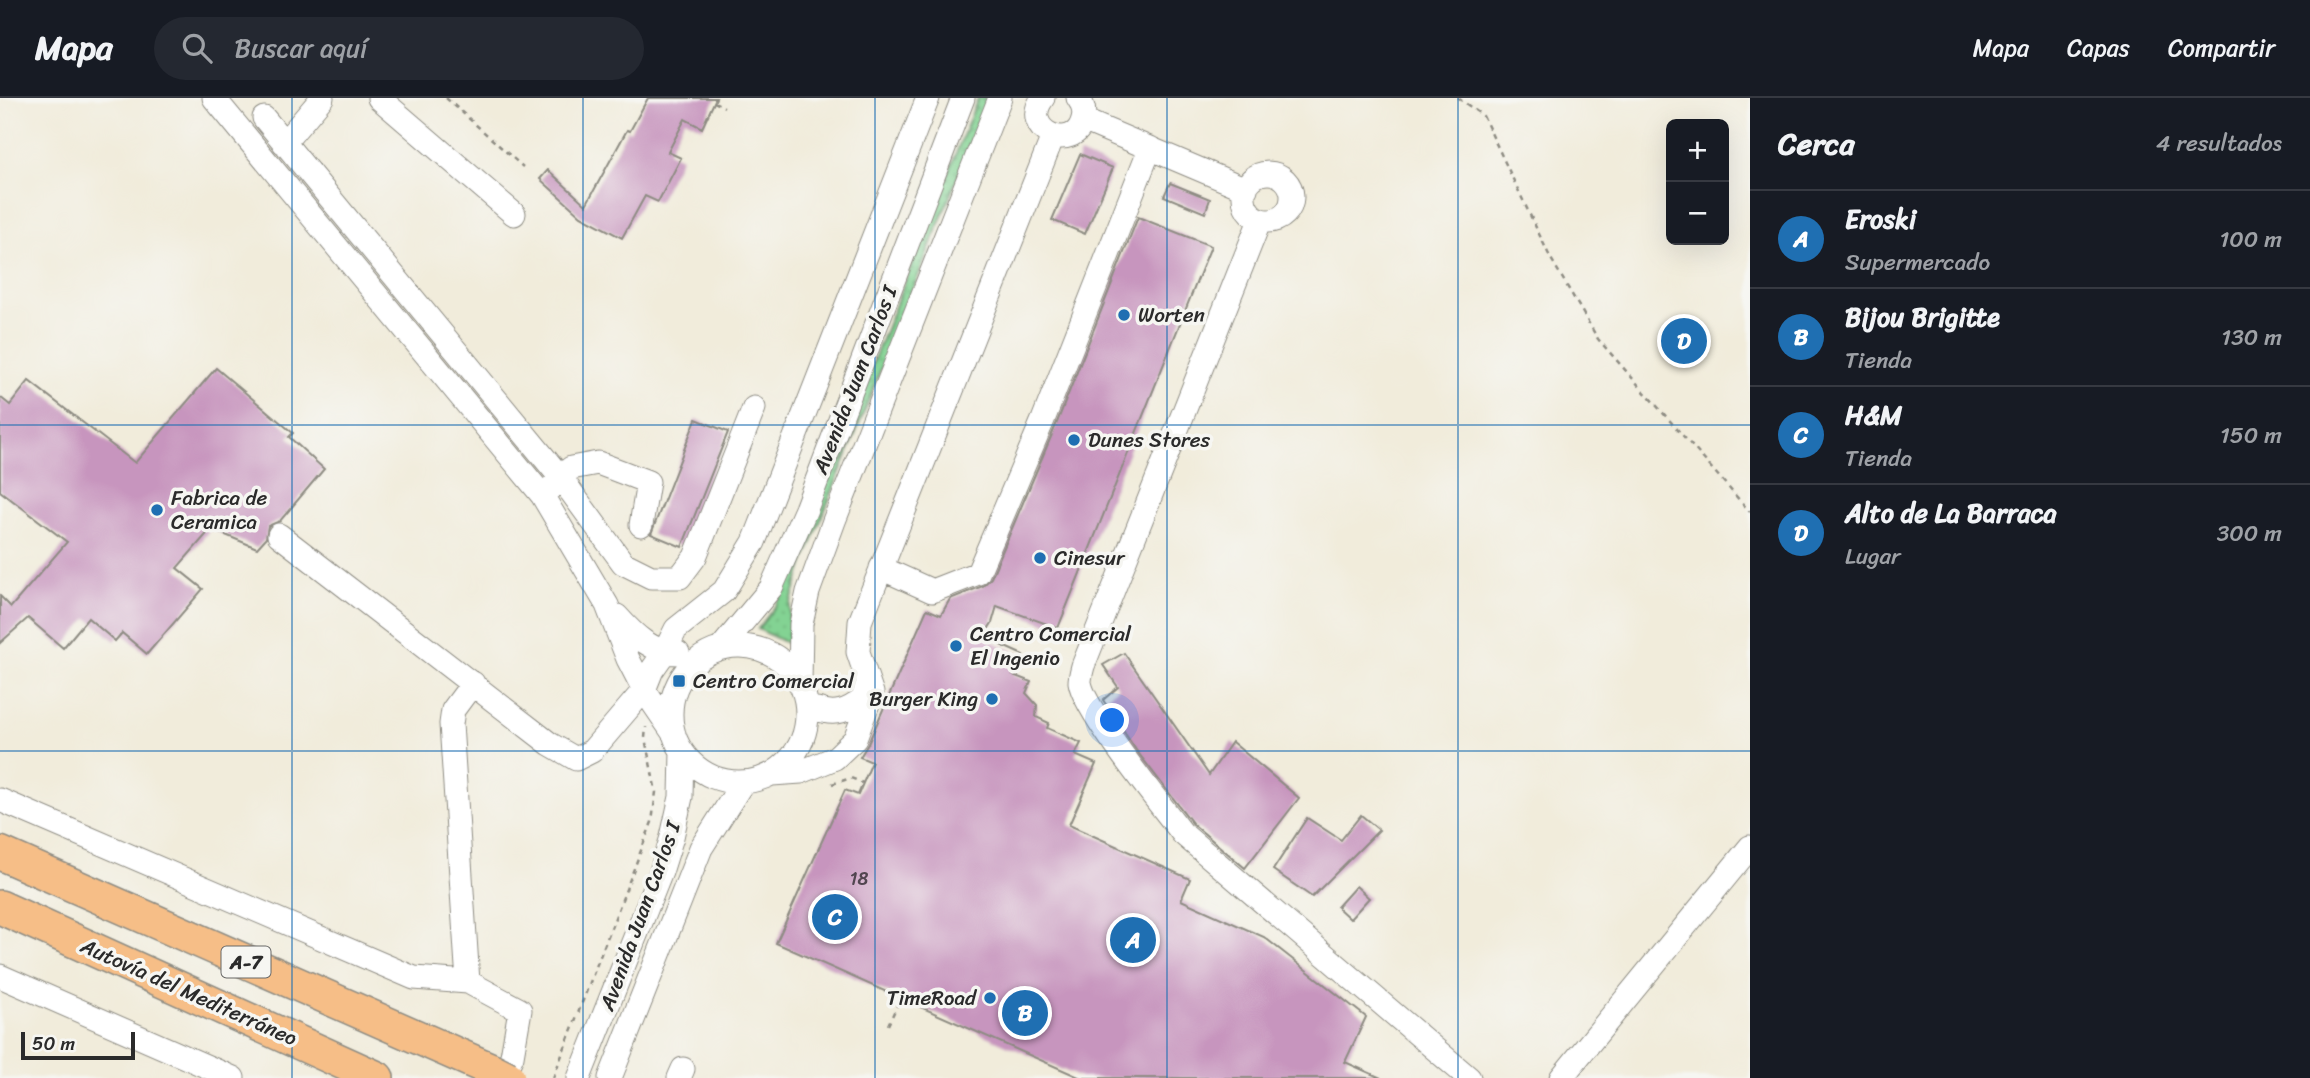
<!DOCTYPE html>
<html lang="es">
<meta charset="utf-8">
<style>
body{margin:0;font-family:Sriracha,sans-serif;background:#242831;color:#f1f3f6}
.controls{position:absolute;right:21px;top:21px;display:grid;overflow:hidden;border-radius:10px;box-shadow:0 7px 28px #0002}
.controls button{width:63px;height:63px;display:grid;place-items:center;padding:0;border:0;border-bottom:2px solid #363941;background:#171b24;color:#f1f3f6;font:35px sans-serif}
.scale{position:absolute;left:21px;bottom:18px;width:114px;box-sizing:border-box;padding-left:7px;border:4px solid #2b2b2b;border-top:0;font-size:19px;line-height:24px;white-space:nowrap;color:#2b2b2b;-webkit-text-stroke:5px #f6f6f2;paint-order:stroke}
.you{position:absolute;left:1113px;top:623px;width:24px;height:24px;margin:-18px;border:5px solid #fff;border-radius:50%;background:#1a73e8;box-shadow:0 0 0 10px #1a73e833}
.badge{display:grid;place-items:center;width:46px;height:46px;border-radius:50%;background:#1f6fb2;color:#fff;font-size:23px;font-weight:700}
.pin{position:absolute;translate:-50% -50%;border:4px solid #fff;box-shadow:0 2px 7px #0006}
.list{margin:0;padding:0;list-style:none}
h2{display:flex;justify-content:space-between;align-items:center;height:91px;margin:0;padding:0 28px;font-size:30px}
h2 small{font-size:23px;font-weight:400;color:#9ea1a6}
.list li{display:grid;grid-template-columns:46px 1fr auto;gap:21px;align-items:center;box-sizing:border-box;height:98px;padding:0 28px;border-top:2px solid #363941}
.list b{display:block;font-size:26px;white-space:nowrap}
.list p{margin:0;font-size:23px;white-space:nowrap;color:#9ea1a6}
.list em{font-size:23px;font-style:normal;color:#9ea1a6}
.icon{flex:none;width:38px;height:38px;fill:none;stroke:currentColor;stroke-width:2;stroke-linecap:round;stroke-linejoin:round}
.map{position:relative;flex:none;width:1750px;height:980px;overflow:hidden}
header{display:flex;align-items:center;gap:42px;box-sizing:border-box;height:98px;padding:0 35px;background:#171b24;border-bottom:2px solid #363941}
header strong{font-size:33px}
nav{display:flex;gap:38px;margin-inline-start:auto;font-size:24px}
.search{width:490px;height:63px;background:#242831;display:flex;align-items:center;gap:18px;box-sizing:border-box;padding:0 24px;border-radius:38px;color:#9ea1a6;font-size:26px}
main{display:flex}
aside{flex:1;background:#171b24}
.map>svg:first-child{display:block}
.grass{fill:url(#grass-dots);stroke:#577f5f;stroke-width:2}
.building{fill:#c795be}
.lines{fill:none;stroke-linecap:round;stroke-linejoin:round}
.minor-casing{stroke:#8e8c83;stroke-width:25}
.highway-casing{stroke:#8e8c83;stroke-width:36}
.path{stroke:#8e8c83;stroke-width:2.5;stroke-dasharray:5 5;stroke-linecap:butt}
.minor{stroke:#fff;stroke-width:23}
.highway{stroke:#f6be87;stroke-width:33}
.highway-bridge-casing{stroke:#8e8c83;stroke-width:36;stroke-linecap:butt}
.highway-bridge{stroke:#f6be87;stroke-width:33}
.grid{fill:none;stroke:#1f6fb2;stroke-width:2;stroke-opacity:0.55}
.poi-dot{fill:#1f6fb2;stroke:#f6f6f2;stroke-width:2.5}
.labels{text-anchor:middle;dominant-baseline:central;stroke-width:7;stroke-linejoin:round;paint-order:stroke}
.number-label{font-size:18px;fill:#524650}
.shield{fill:#f6f6f2;stroke:#686867;stroke-width:2}
.shield-label{font-size:19px;font-weight:bold;fill:#2b2b2b}
.poi-label{font-size:21px;fill:#2b2b2b;stroke:#f6f6f2;text-anchor:start}
.street-label{font-size:21px;fill:#2b2b2b;stroke:#f6f6f2}
</style>
<header>
<strong>Mapa</strong>
<div class="search"><svg class="icon" aria-label="search" viewBox="0 0 24 24"><circle cx="10" cy="10" r="6"/><path d="M15 15l6 6"/></svg>Buscar aquí</div>
<nav><a>Mapa</a><a>Capas</a><a>Compartir</a></nav>
</header>
<main>
<div class="map">
<svg width="1750" height="980" viewBox="0 0 1750 980">
<defs>
<pattern id="grass-dots" width="8" height="8" patternUnits="userSpaceOnUse" patternTransform="scale(1.75)"><rect width="8" height="8" fill="#83d393"/><path d="M2 2h.1M6 6h.1" fill="none" stroke="#71b57f" stroke-width="1.8" stroke-linecap="round"/></pattern>
</defs>
<rect width="100%" height="100%" fill="#f6f6f2"/>
<filter id="ink" filterUnits="userSpaceOnUse"><feTurbulence type="fractalNoise" baseFrequency=".0143" numOctaves="2"/><feDisplacementMap in="SourceGraphic" scale="14" xChannelSelector="R" yChannelSelector="G"/><feConvolveMatrix kernelMatrix="1 2 1 2 8 2 1 2 1" color-interpolation-filters="sRGB"/></filter>
<filter id="wash" filterUnits="userSpaceOnUse"><feTurbulence type="fractalNoise" baseFrequency=".00686" numOctaves="4" result="noise"/><feDisplacementMap in="SourceGraphic" scale="28" xChannelSelector="R" yChannelSelector="G"/><feGaussianBlur stdDeviation="1.57" result="paint"/><feColorMatrix in="noise" values="0 0 0 0 0 0 0 0 0 0 0 0 0 0 0 0 0 1.4 0 .05"/><feComposite in="paint" operator="in"/></filter>
<g filter="url(#wash)">
<rect width="100%" height="100%" fill="#f1ecdb"/>
<!-- grass -->
<path class="grass" d="M978 0H989L803 467 790 507 788 546 758 531 776 507Z"/>
<g id="blocks">
<!-- building -->
<path class="building" d="M648 0H716L702 30 685 21 668 54 681 60 658 104 645 98 622 140 581 118 540 81 548 72 586 107 627 32 630 33Z
M1080 56 1113 70 1085 136 1052 122Z
M1170 85 1210 101 1205 115 1164 98Z
M1138 119 1211 148 1058 530 997 508 992 525 983 539 1023 557 1013 577 1031 584 1026 595 1037 607 1036 619 1049 625 1047 630 1081 645 1075 657 1096 666 1069 727 1190 781 1181 802 1264 839 1366 919 1345 964 1381 980H1081L776 845 845 692 858 697 872 664 860 659 868 646 927 511 941 517 950 501 983 488 991 480 1056 327Z
M216 270 293 335 289 339 324 371 280 423 268 428 266 440 257 450 211 431 177 470 203 491 147 556 122 535 115 543 88 520 63 550 28 520 0 545V498L11 509 67 444 0 393V299L10 307 29 283 135 365Z
M696 321 728 334 682 449 651 436Z
M1124 555 1209 677 1232 644 1299 700 1245 770 1193 726 1136 652 1107 608 1103 602 1118 589 1103 567Z
M1361 717 1379 732 1312 799 1273 772 1307 720 1341 742Z
M1356 788 1369 800 1350 821 1337 809Z"/>
</g>
</g>
<g filter="url(#ink)">
<use href="#blocks" fill-opacity="0" stroke="#8e8c83" stroke-width="2"/>
<g class="lines">
<defs>
<path id="minor" d="M214 0 542 397 607 507 628 561 644 592 592 653 576 661 550 646 279 437
M379 0 514 116
M1043 0C1018 33 1075 57 1083 21 1085 13 1083 6 1078 0
M264 20 561 380 623 465 651 479H680L695 459 754 310
M1083 22 1246 91
M284 45 322 0
M1244 99a24 24 0 1 1 48 0a24 24 0 1 1-48 0Z
M1260 122 1083 568C1082 572 1080 579 1080 584 1083 611 1163 710 1183 736L1469 980
M552 389 571 370 598 365 648 384 641 427
M881 470 932 493 978 475 1043 322 1150 50
M617 518C634 537 652 555 678 555
M671 616a68 68 0 1 1 136 0a68 68 0 1 1-136 0Z
M721 550 771 490 806 411 963 0
M473 585 453 612 451 626 468 884 520 912 512 958 502 980
M800 585 801 526 808 494 834 423 1000 0
M817 611C835 618 848 613 863 601L866 589
M674 636 644 592 652 572 664 555 676 531 724 493 754 444 928 0
M772 676 801 674 835 660 855 641 872 595 858 554 860 524 1053 38
M0 702 414 880 468 884
M0 878 233 980
M579 980 661 774 672 739 681 699 682 653
M610 980 701 750 743 684
M679 980 683 971
M1561 980 1750 749"/>
<path id="highway" d="M0 755 492 972
M0 809 377 980"/>
</defs>
<!-- minor casing -->
<use href="#minor" class="minor-casing"/>
<!-- highway casing -->
<use href="#highway" class="highway-casing"/>
<!-- path -->
<path class="path" d="M446 0 523 69
M1458 0 1483 18 1550 159 1598 241 1750 414
M714 4 724 9
M832 686 851 680 863 685
M888 927 900 901
M553 980 652 724 656 694 645 640 646 629"/>
<!-- minor -->
<use href="#minor" class="minor"/>
<!-- highway -->
<use href="#highway" class="highway"/>
<defs>
<path id="highway-bridge" d="M492 972 508 980"/>
</defs>
<!-- highway-bridge casing -->
<use href="#highway-bridge" class="highway-bridge-casing"/>
<!-- highway-bridge -->
<use href="#highway-bridge" class="highway-bridge"/>
</g>
</g>
<!-- grid -->
<path class="grid" d="M292 0V980M583 0V980M875 0V980M1167 0V980M1458 0V980M0 327H1750M0 653H1750"/>
<!-- markers -->
<g class="poi-dot">
<circle cx="1124" cy="217" r="7"/>
<circle cx="1074" cy="342" r="7"/>
<circle cx="157" cy="412" r="7"/>
<circle cx="1040" cy="460" r="7"/>
<circle cx="956" cy="548" r="7"/>
<rect x="672" y="576" width="14" height="14" rx="3.5"/>
<circle cx="992" cy="601" r="7"/>
<circle cx="990" cy="900" r="7"/>
</g>
<g class="labels">
<!-- number labels -->
<g class="number-label">
<text x="859" y="781">18</text>
</g>
<!-- shield labels -->
<rect class="shield" x="221.5" y="848.5" width="49" height="31" rx="5"/>
<g class="shield-label">
<text x="246" y="864">A-7</text>
</g>
<!-- poi labels -->
<g class="poi-label">
<text x="1138" y="217">Worten</text>
<text x="1088" y="342">Dunes Stores</text>
<text x="171" y="400">Fabrica de<tspan x="171" dy="24">Ceramica</tspan></text>
<text x="1054" y="460">Cinesur</text>
<text x="970" y="536">Centro Comercial<tspan x="970" dy="24">El Ingenio</tspan></text>
<text x="693" y="583">Centro Comercial</text>
<text x="978" y="601" text-anchor="end">Burger King</text>
<text x="976" y="900" text-anchor="end">TimeRoad</text>
</g>
<!-- street labels -->
<g class="street-label">
<text transform="translate(855 282) rotate(-69)">Avenida Juan Carlos I</text>
<text transform="translate(640 818) rotate(-70)">Avenida Juan Carlos I</text>
<text transform="translate(189 894) rotate(24)">Autovía del Mediterráneo</text>
</g>
</g>
</svg>
<div class="controls">
<button>+</button>
<button>−</button>
</div>
<div class="scale">50 m</div>
<div class="you"></div>
<div class="pin badge" style="left:1133px;top:842px">A</div>
<div class="pin badge" style="left:1025px;top:915px">B</div>
<div class="pin badge" style="left:835px;top:819px">C</div>
<div class="pin badge" style="left:1684px;top:243px">D</div>
</div>
<aside>
<h2>Cerca<small>4 resultados</small></h2>
<ul class="list">
<li><span class="badge">A</span><div><b>Eroski</b><p>Supermercado</p></div><em>100 m</em></li>
<li><span class="badge">B</span><div><b>Bijou Brigitte</b><p>Tienda</p></div><em>130 m</em></li>
<li><span class="badge">C</span><div><b>H&amp;M</b><p>Tienda</p></div><em>150 m</em></li>
<li><span class="badge">D</span><div><b>Alto de La Barraca</b><p>Lugar</p></div><em>300 m</em></li>
</ul>
</aside>
</main>
